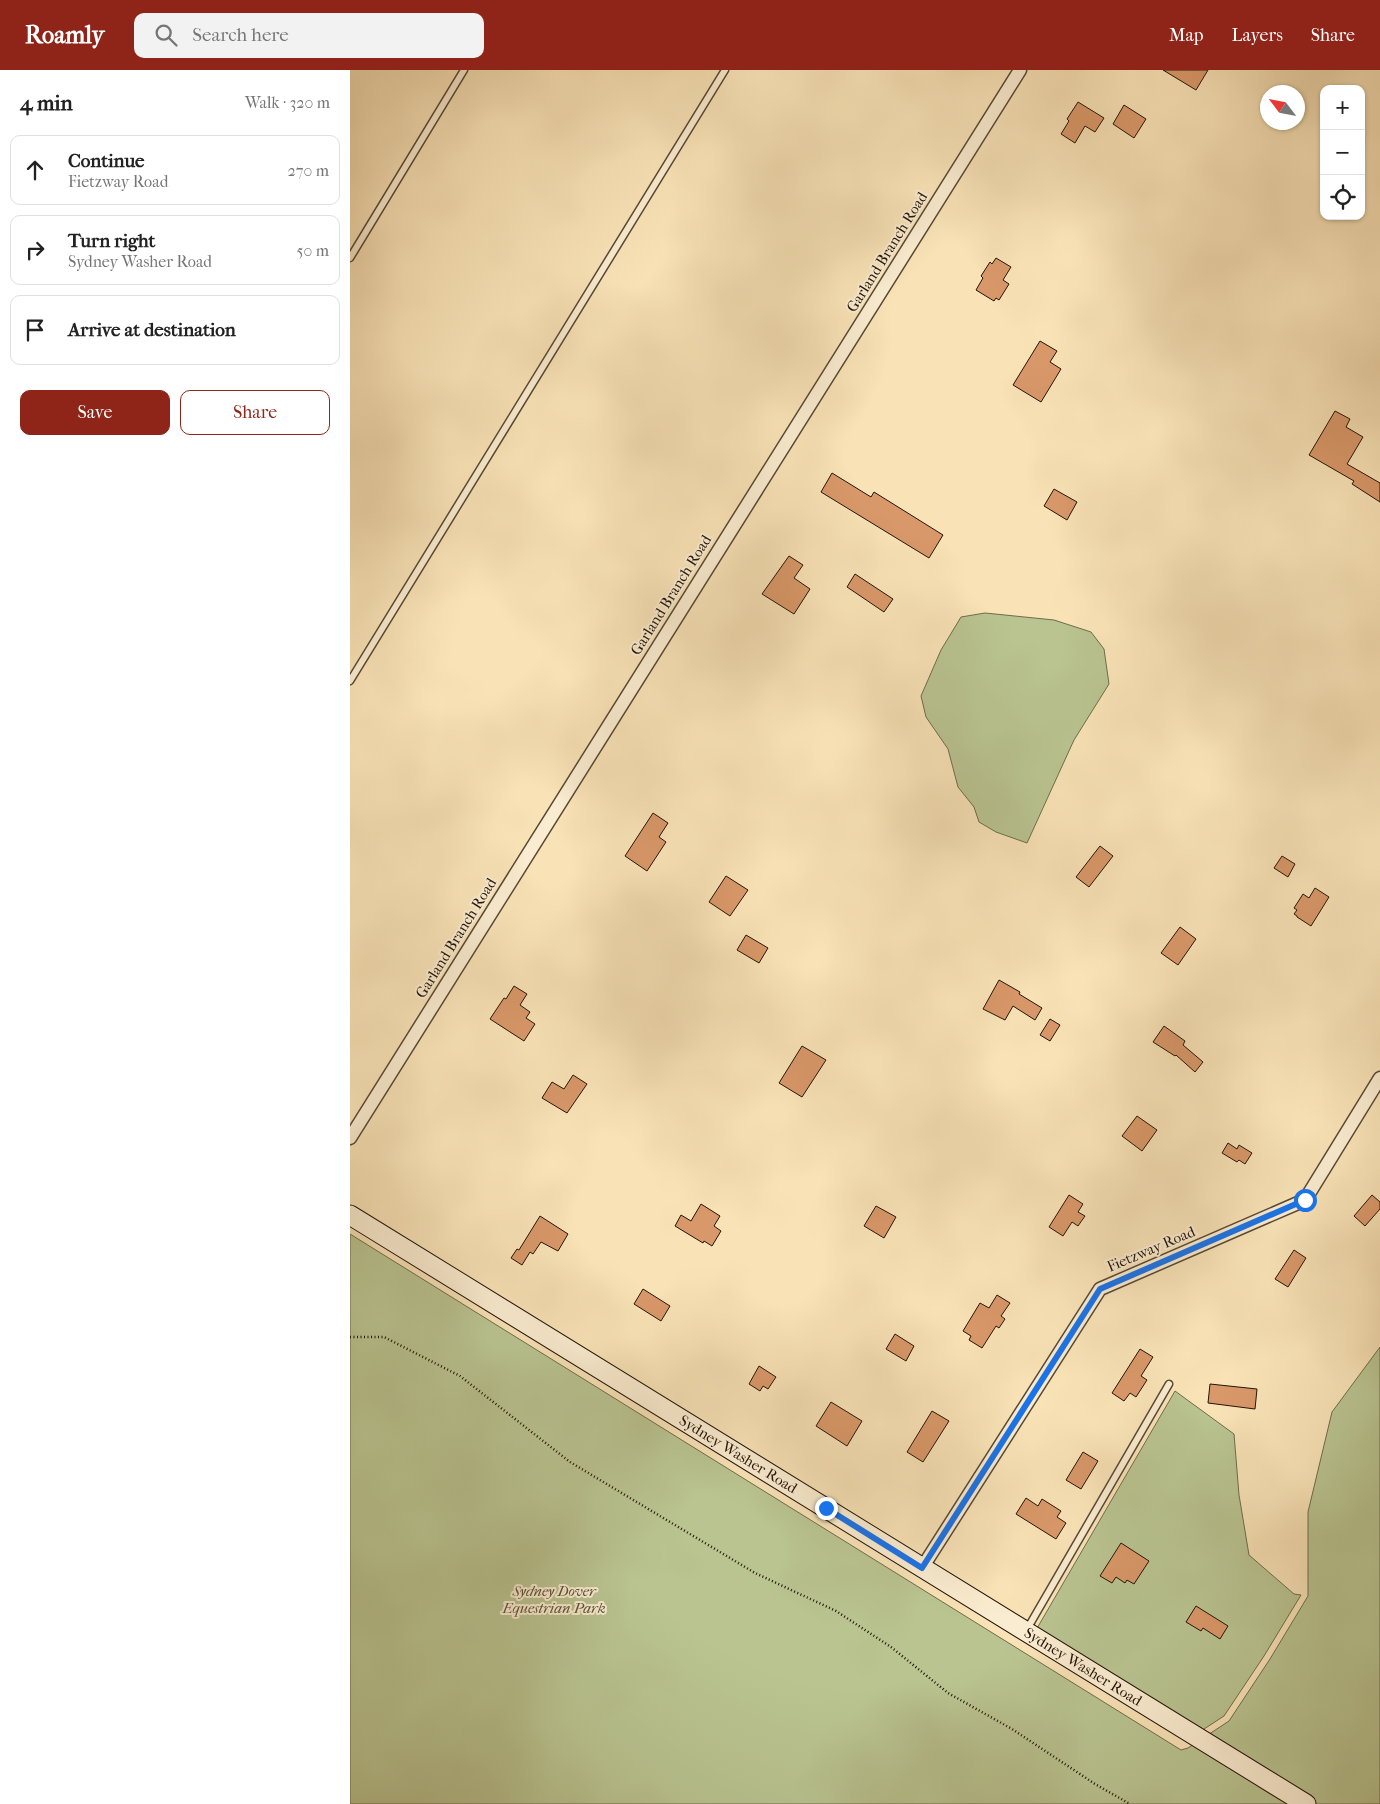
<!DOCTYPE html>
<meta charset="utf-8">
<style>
body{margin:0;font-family:"IM FELL French Canon",serif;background:#f2f2f2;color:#222}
.controls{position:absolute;right:15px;top:15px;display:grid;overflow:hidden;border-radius:10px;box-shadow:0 1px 4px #0004}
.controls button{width:45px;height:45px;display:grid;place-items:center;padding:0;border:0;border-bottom:1px solid #e0e0e0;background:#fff;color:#222;font:25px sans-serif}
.compass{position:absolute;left:910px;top:15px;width:45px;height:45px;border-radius:50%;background:#fff;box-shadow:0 1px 4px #0004;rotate:302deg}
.stop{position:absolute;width:15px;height:15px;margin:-11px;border:4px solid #1a73e8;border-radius:50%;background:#fff}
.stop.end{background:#1a73e8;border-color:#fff;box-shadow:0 1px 5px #0008}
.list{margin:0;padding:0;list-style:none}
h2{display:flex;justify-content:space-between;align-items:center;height:65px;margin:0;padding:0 20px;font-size:21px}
h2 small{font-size:16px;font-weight:400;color:#767676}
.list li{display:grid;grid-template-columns:32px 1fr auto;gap:15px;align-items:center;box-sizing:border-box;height:70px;margin:0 10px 10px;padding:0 10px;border:1px solid #e0e0e0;border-radius:10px}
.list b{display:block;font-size:19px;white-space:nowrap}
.list p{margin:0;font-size:16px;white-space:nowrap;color:#767676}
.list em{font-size:16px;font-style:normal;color:#767676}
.actions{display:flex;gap:10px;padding:15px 20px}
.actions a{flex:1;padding:11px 0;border:1px solid #8f2418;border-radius:10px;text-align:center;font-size:18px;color:#8f2418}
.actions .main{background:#8f2418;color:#fff}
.icon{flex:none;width:28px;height:28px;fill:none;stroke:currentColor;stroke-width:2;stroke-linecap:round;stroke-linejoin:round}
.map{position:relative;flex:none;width:1030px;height:1734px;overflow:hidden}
header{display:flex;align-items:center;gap:30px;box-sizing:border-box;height:70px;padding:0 25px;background:#8f2418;color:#fff}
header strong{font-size:24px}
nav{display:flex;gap:28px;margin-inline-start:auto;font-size:18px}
.search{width:350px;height:45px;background:#f2f2f2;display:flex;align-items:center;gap:12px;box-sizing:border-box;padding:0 18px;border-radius:10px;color:#767676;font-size:19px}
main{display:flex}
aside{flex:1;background:#fff}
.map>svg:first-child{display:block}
.green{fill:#b9c491;stroke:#6e6c4c}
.building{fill:#d99869;stroke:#231407}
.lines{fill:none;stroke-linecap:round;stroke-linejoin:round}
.lane-casing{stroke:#584833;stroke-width:9}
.street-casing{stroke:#584833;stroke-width:15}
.secondary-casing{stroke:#231407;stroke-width:21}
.path{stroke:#231407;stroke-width:2.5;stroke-dasharray:1 2.5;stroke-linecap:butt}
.lane{stroke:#faecd0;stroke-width:6}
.street{stroke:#faecd0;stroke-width:12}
.secondary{stroke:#faecd0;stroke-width:19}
.route{stroke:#1a73e8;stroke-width:6}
.labels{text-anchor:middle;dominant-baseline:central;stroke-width:4;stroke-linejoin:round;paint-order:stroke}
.street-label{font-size:15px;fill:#231407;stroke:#faecd0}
.park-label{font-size:15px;font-style:italic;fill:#585237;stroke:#faecd0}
</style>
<header>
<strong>Roamly</strong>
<div class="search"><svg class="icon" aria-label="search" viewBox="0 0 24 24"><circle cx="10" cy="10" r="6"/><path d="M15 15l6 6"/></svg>Search here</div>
<nav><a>Map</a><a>Layers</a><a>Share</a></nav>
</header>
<main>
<aside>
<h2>4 min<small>Walk · 320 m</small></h2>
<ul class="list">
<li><svg class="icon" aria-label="ahead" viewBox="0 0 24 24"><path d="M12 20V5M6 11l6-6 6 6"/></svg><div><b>Continue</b><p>Fietzway Road</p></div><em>270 m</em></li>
<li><svg class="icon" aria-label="right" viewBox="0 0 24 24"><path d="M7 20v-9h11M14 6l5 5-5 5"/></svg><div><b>Turn right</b><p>Sydney Washer Road</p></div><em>50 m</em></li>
<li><svg class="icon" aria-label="arrive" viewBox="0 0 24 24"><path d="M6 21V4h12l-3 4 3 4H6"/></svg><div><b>Arrive at destination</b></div></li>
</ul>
<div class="actions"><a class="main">Save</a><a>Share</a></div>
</aside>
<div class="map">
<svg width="1030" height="1734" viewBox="0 0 1030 1734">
<rect width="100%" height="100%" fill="#f8e2b6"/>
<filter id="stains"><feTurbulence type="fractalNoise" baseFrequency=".004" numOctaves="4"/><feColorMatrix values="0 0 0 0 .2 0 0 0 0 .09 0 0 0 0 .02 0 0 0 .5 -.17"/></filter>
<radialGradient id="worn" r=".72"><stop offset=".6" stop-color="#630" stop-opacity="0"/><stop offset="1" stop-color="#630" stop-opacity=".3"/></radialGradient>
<!-- green -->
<path class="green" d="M635 543 704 550 741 562 754 579 759 614 724 670 677 773 646 762 629 752 624 737 608 717 598 679 576 647 571 626 591 580 611 547Z
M0 1164 831 1680 838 1678 879 1651 920 1589 958 1526V1442L982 1342 1030 1277V1734H0Z
M825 1321 884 1364 889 1425 899 1485 944 1524 951 1525 914 1586 874 1646 851 1661 686 1560Z"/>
<!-- building -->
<path class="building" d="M813 0H858L846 20Z
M728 32 754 48 745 62 735 56 725 73 711 64 719 51 717 49Z
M774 35 796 49 784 68 763 54Z
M646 188 661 197 653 210 659 214 649 230 646 228 644 231 626 220 633 208 631 206 640 192 642 194Z
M690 271 707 281 700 292 711 299 691 332 663 315Z
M985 341 1000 349 996 357 1013 367 997 394 1030 413V432L1002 414 1004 411 959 385Z
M482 403 521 427 524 422 593 465 579 488 471 422Z
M704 419 727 432 717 450 694 436Z
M439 486 453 495 444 508 460 519 444 544 412 524Z
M505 504 543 529 534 542 497 517Z
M303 743 318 753 309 767 316 772 297 801 275 786Z
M750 776 763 786 739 817 726 807Z
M932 786 945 794 938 807 924 798Z
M376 806 398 820 380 846 359 832Z
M965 818 979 827 961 856 947 847V846L944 844 947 840 944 838 953 824 959 828Z
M830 857 846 869 828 895 811 883Z
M396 865 418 878 409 893 387 880Z
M649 910 670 922 669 924 692 938 685 950 663 936 655 950 633 939Z
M164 916 177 924 170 935 180 942 176 948 185 954 174 971 140 949 154 928 156 929Z
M700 949 710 955 700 971 690 965Z
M814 956 835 971 833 975 853 992 845 1002 826 985 825 986 803 972Z
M452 976 476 990 452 1027 429 1013Z
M223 1005 237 1014 217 1043 192 1028 202 1012 214 1019Z
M787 1046 807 1060 792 1081 772 1066Z
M878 1073 887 1079 889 1075 902 1083 895 1094 889 1090 887 1092 872 1083Z
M719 1125 733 1134 728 1142 735 1146 728 1156 722 1152 713 1166 699 1157Z
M1022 1125 1030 1132V1139L1015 1156 1004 1146Z
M351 1134 370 1146 364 1156 371 1161 362 1176 354 1171 353 1173 325 1156 331 1145 341 1151Z
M526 1136 546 1147 534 1168 514 1156Z
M190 1146 218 1164 208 1181 191 1172 183 1184 180 1182 172 1195 161 1188 167 1179 169 1180Z
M944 1180 956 1188 938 1217 925 1209Z
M293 1219 320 1236 311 1251 284 1234Z
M647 1225 660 1233 651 1246 655 1249 649 1258 646 1256 632 1278 619 1270 621 1266 613 1261 630 1233 639 1238Z
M545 1264 564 1276 556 1291 536 1279Z
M790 1279 803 1287 791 1306 797 1310 786 1327 780 1323 774 1331 762 1323Z
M409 1296 426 1307 418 1319 413 1316 410 1321 399 1314Z
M860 1314 907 1319 905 1339 858 1333Z
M481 1332 512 1351 497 1376 466 1356Z
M582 1341 599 1351 573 1392 557 1382Z
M733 1382 748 1391 731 1419 716 1410Z
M676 1428 688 1436 692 1429 711 1441 707 1447 716 1453 706 1469 666 1444Z
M771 1473 799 1491 784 1514 777 1510 775 1513 766 1507 762 1513 750 1506Z
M846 1536 878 1556 870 1569 853 1558 851 1561 836 1552Z"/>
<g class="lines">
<defs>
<path id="lane" d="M0 188 114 0
M0 611 375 0
M676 1561 819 1314"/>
<path id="street" d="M0 1068 670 0
M572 1498 750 1219 955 1130 1030 1008"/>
<g id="secondary">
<path id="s1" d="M0 1145 956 1734"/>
</g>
</defs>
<!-- lane casing -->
<use href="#lane" class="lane-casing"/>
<!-- street casing -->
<use href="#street" class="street-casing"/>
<!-- secondary casing -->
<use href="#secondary" class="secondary-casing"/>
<!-- path -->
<path class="path" d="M0 1267H34L110 1306 220 1392 405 1503 486 1541 541 1577 598 1623 662 1659 745 1714 780 1734"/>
<!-- lane -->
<use href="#lane" class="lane"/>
<!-- street -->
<use href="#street" class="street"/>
<!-- secondary -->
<use href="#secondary" class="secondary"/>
</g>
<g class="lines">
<!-- route -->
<path class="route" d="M476 1438 572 1498 750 1219 955 1130"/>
</g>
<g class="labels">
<!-- street labels -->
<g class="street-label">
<text transform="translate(537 182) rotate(-58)">Garland Branch Road</text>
<text transform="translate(321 525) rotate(-58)">Garland Branch Road</text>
<text transform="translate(106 868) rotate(-58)">Garland Branch Road</text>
<text transform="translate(801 1179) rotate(-23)">Fietzway Road</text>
<text stroke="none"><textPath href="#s1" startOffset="456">Sydney Washer Road</textPath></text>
<text stroke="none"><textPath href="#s1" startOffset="861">Sydney Washer Road</textPath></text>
</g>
<!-- park labels -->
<g class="park-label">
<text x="204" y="1521">Sydney Dover<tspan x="204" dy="17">Equestrian Park</tspan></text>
</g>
</g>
<rect width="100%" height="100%" filter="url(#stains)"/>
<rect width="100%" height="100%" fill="url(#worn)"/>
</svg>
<div class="controls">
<button>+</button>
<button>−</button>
<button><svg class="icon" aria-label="locate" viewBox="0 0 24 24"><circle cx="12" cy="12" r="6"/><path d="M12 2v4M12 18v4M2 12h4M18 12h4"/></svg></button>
</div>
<svg class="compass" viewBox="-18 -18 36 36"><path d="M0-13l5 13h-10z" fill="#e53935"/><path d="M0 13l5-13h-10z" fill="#767676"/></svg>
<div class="stop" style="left:955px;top:1130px"></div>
<div class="stop end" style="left:476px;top:1438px"></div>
</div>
</main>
